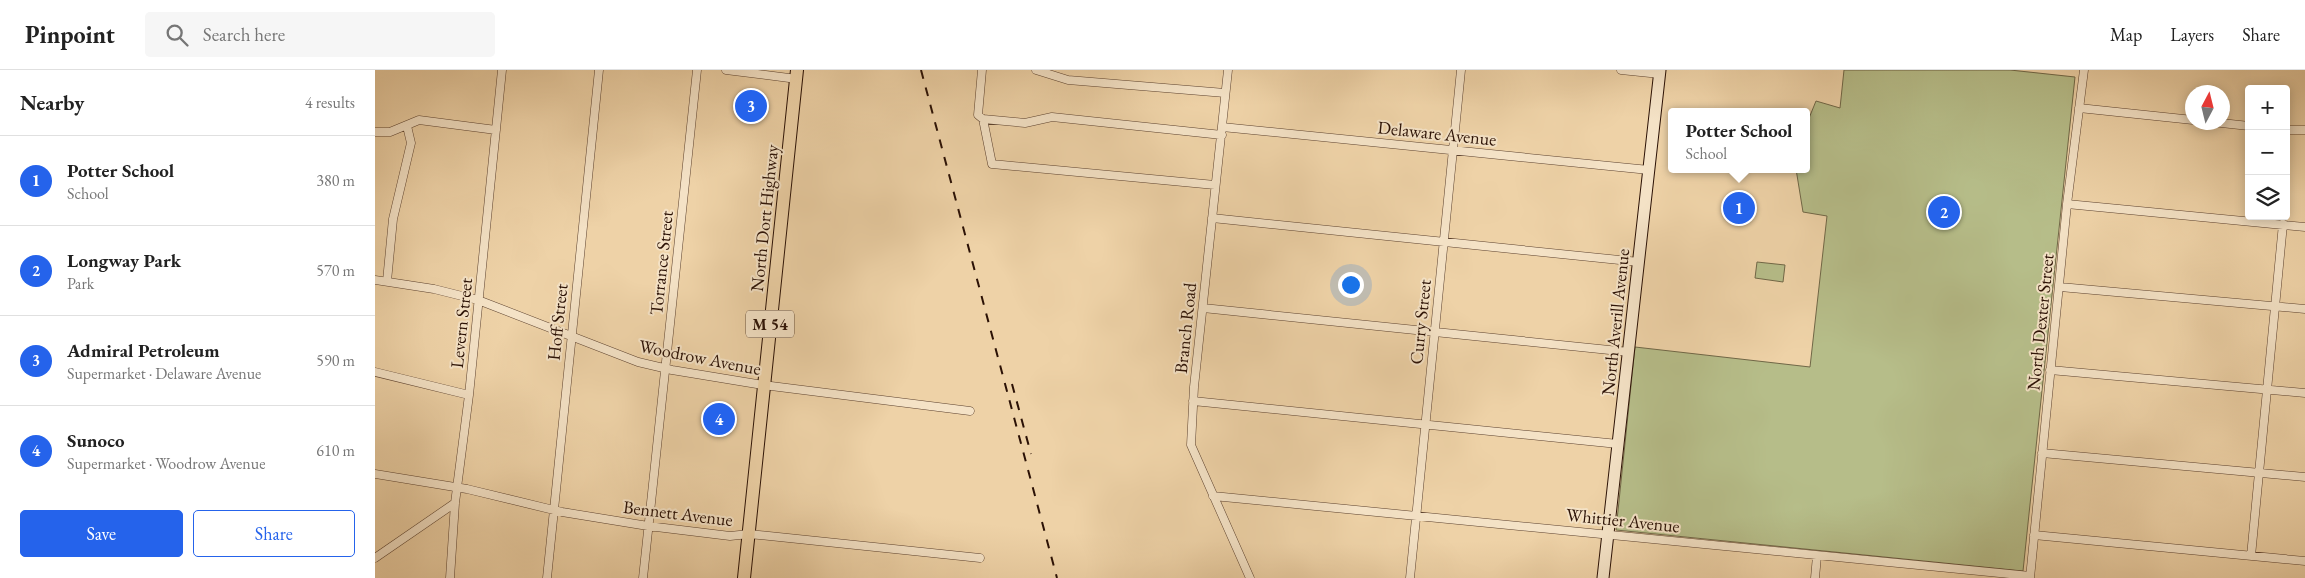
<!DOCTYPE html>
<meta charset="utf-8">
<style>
body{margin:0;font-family:"EB Garamond",serif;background:#f6f6f6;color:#222}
.controls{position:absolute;right:15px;top:15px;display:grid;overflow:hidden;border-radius:5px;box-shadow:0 2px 12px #0003}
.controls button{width:45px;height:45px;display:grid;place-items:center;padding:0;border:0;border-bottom:1px solid #e0e0e0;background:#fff;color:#222;font:25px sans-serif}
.compass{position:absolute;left:1810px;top:15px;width:45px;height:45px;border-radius:50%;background:#fff;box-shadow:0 2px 12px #0003;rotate:7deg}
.you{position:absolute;left:975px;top:214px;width:18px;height:18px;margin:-12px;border:4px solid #fff;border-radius:50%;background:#1a73e8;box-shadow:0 0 0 8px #1a73e833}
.badge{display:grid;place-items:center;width:32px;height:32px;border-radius:50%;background:#2563eb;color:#fff;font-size:16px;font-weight:700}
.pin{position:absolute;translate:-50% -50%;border:2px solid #fff;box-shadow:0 1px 5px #0006}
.popup{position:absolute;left:1293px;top:38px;width:142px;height:65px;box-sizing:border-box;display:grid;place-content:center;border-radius:5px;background:#fff;filter:drop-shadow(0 1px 4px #0005);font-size:16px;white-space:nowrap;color:#767676}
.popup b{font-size:19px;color:#222}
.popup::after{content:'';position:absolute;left:50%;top:100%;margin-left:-10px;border:10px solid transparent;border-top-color:#fff}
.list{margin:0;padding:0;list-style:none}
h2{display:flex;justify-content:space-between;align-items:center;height:65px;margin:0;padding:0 20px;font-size:21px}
h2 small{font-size:16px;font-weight:400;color:#767676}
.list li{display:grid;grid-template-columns:32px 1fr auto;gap:15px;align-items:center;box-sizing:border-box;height:90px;padding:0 20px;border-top:1px solid #e0e0e0}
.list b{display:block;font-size:19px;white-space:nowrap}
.list p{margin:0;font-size:16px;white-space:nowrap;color:#767676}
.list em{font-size:16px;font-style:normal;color:#767676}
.actions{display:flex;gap:10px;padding:15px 20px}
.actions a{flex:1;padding:11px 0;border:1px solid #2563eb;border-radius:5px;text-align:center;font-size:18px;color:#2563eb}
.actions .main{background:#2563eb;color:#fff}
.icon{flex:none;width:28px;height:28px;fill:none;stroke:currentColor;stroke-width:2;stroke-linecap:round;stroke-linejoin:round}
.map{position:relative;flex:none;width:1930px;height:508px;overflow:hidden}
header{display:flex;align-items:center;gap:30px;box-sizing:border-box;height:70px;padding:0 25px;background:#fff;border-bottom:1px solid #e0e0e0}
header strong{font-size:24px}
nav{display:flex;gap:28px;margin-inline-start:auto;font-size:18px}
.search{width:350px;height:45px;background:#f6f6f6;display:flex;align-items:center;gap:12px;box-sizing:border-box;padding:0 18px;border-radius:5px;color:#767676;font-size:19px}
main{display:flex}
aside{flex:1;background:#fff}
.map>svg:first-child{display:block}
.green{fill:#b6bd89;stroke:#706747}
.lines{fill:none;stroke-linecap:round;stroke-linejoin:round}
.street-casing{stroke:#5c412e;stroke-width:9}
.secondary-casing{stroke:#2b1105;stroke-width:13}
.primary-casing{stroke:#2b1105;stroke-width:14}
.street{stroke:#f4e2c6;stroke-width:8}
.secondary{stroke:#f4e2c6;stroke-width:11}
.primary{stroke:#eed2a7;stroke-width:12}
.rail{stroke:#2b1105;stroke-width:2;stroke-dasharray:9 9;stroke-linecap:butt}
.labels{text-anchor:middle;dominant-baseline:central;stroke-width:4;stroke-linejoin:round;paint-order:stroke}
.shield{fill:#f4e2c6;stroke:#67503f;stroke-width:1}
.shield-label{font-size:16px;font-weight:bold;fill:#2b1105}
.street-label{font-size:18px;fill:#2b1105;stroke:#f4e2c6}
</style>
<header>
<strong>Pinpoint</strong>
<div class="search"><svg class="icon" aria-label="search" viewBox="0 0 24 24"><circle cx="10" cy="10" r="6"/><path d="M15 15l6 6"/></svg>Search here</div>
<nav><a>Map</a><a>Layers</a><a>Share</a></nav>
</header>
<main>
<aside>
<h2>Nearby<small>4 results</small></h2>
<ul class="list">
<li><span class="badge">1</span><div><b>Potter School</b><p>School</p></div><em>380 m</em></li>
<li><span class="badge">2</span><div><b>Longway Park</b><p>Park</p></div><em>570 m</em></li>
<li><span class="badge">3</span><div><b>Admiral Petroleum</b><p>Supermarket · Delaware Avenue</p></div><em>590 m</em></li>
<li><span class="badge">4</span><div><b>Sunoco</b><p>Supermarket · Woodrow Avenue</p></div><em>610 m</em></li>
</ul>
<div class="actions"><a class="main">Save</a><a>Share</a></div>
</aside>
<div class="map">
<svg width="1930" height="508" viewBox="0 0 1930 508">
<rect width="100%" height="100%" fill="#eed2a7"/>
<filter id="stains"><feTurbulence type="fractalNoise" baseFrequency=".004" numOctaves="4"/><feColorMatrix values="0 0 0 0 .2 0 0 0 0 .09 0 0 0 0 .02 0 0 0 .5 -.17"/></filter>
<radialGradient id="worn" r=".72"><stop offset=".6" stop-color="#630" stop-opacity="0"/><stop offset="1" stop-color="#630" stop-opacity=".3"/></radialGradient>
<!-- green -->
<path class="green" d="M1469 0H1635L1700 7 1648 501 1241 460 1260 277 1435 297 1452 146 1428 142 1421 99H1432V53L1441 31 1465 38Z
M1382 192 1410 195 1408 212 1380 208Z"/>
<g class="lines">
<defs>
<path id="street" d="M351 0 422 9
M607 0 603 45 608 49 650 53 677 47 847 65
M661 0 693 10 850 23
M853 0 819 317 816 375 875 508
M1246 0 1285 4
M1704 38 1818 50
M608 49 617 94 840 115
M1837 52 1874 56
M847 57 1274 100
M1911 60H1930
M0 62H15L44 50 121 60
M1692 134 1930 157
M837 148 1264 192
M0 210 59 219 103 230 263 292 297 300 388 315 595 341
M12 211 18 149 36 73 32 56
M1685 217 1930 239
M828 238 1254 282
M1675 300 1930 323
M0 302 94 325
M818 331 1243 374
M1667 383 1930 407
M0 404 92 419 187 442 273 456 355 466 374 464 605 488
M838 426 1655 506
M1659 465 1930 491
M1876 486 1908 154
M0 488 80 433
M75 508 80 433 94 325 127 0
M172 508 224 0
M268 508 322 0
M1035 508 1086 0
M1440 508 1442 486
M1655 508 1692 134 1709 0"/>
<path id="secondary" d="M1228 508 1285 0"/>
<path id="primary" d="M369 508 422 0"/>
</defs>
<!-- street casing -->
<use href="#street" class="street-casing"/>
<!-- secondary casing -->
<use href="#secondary" class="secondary-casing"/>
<!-- primary casing -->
<use href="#primary" class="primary-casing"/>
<!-- street -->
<use href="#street" class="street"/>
<!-- secondary -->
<use href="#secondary" class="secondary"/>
<!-- primary -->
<use href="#primary" class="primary"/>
<!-- rail -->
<path class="rail" d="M546 0 682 508
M637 314 656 384"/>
</g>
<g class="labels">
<!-- shield labels -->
<rect class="shield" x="371" y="240.5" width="48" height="27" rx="4"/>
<g class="shield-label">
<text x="395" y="254">M 54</text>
</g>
<!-- street labels -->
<g class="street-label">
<text transform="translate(1062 63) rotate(6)">Delaware Avenue</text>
<text transform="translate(389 148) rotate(-84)">North Dort Highway</text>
<text transform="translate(286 193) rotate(-84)">Torrance Street</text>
<text transform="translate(182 252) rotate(-84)">Hoff Street</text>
<text transform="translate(1045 252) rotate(-84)">Curry Street</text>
<text transform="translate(1240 252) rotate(-84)">North Averill Avenue</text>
<text transform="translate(1665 252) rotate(-84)">North Dexter Street</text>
<text transform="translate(86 253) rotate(-84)">Levern Street</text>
<text transform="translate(810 258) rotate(-84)">Branch Road</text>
<text transform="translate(325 287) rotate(11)">Woodrow Avenue</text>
<text transform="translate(303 443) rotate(7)">Bennett Avenue</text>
<text transform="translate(1248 450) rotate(6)">Whittier Avenue</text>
</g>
</g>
<rect width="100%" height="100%" filter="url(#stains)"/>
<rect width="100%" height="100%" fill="url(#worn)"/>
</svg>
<div class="controls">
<button>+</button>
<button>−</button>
<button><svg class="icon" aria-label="layers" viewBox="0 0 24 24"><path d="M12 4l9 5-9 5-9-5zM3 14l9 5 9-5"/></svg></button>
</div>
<svg class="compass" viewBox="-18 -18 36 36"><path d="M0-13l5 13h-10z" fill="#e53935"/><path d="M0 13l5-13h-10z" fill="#767676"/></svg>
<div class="you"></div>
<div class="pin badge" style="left:1364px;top:138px">1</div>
<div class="popup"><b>Potter School</b>School</div>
<div class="pin badge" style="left:1569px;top:142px">2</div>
<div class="pin badge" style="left:376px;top:36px">3</div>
<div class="pin badge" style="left:344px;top:349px">4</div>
</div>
</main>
